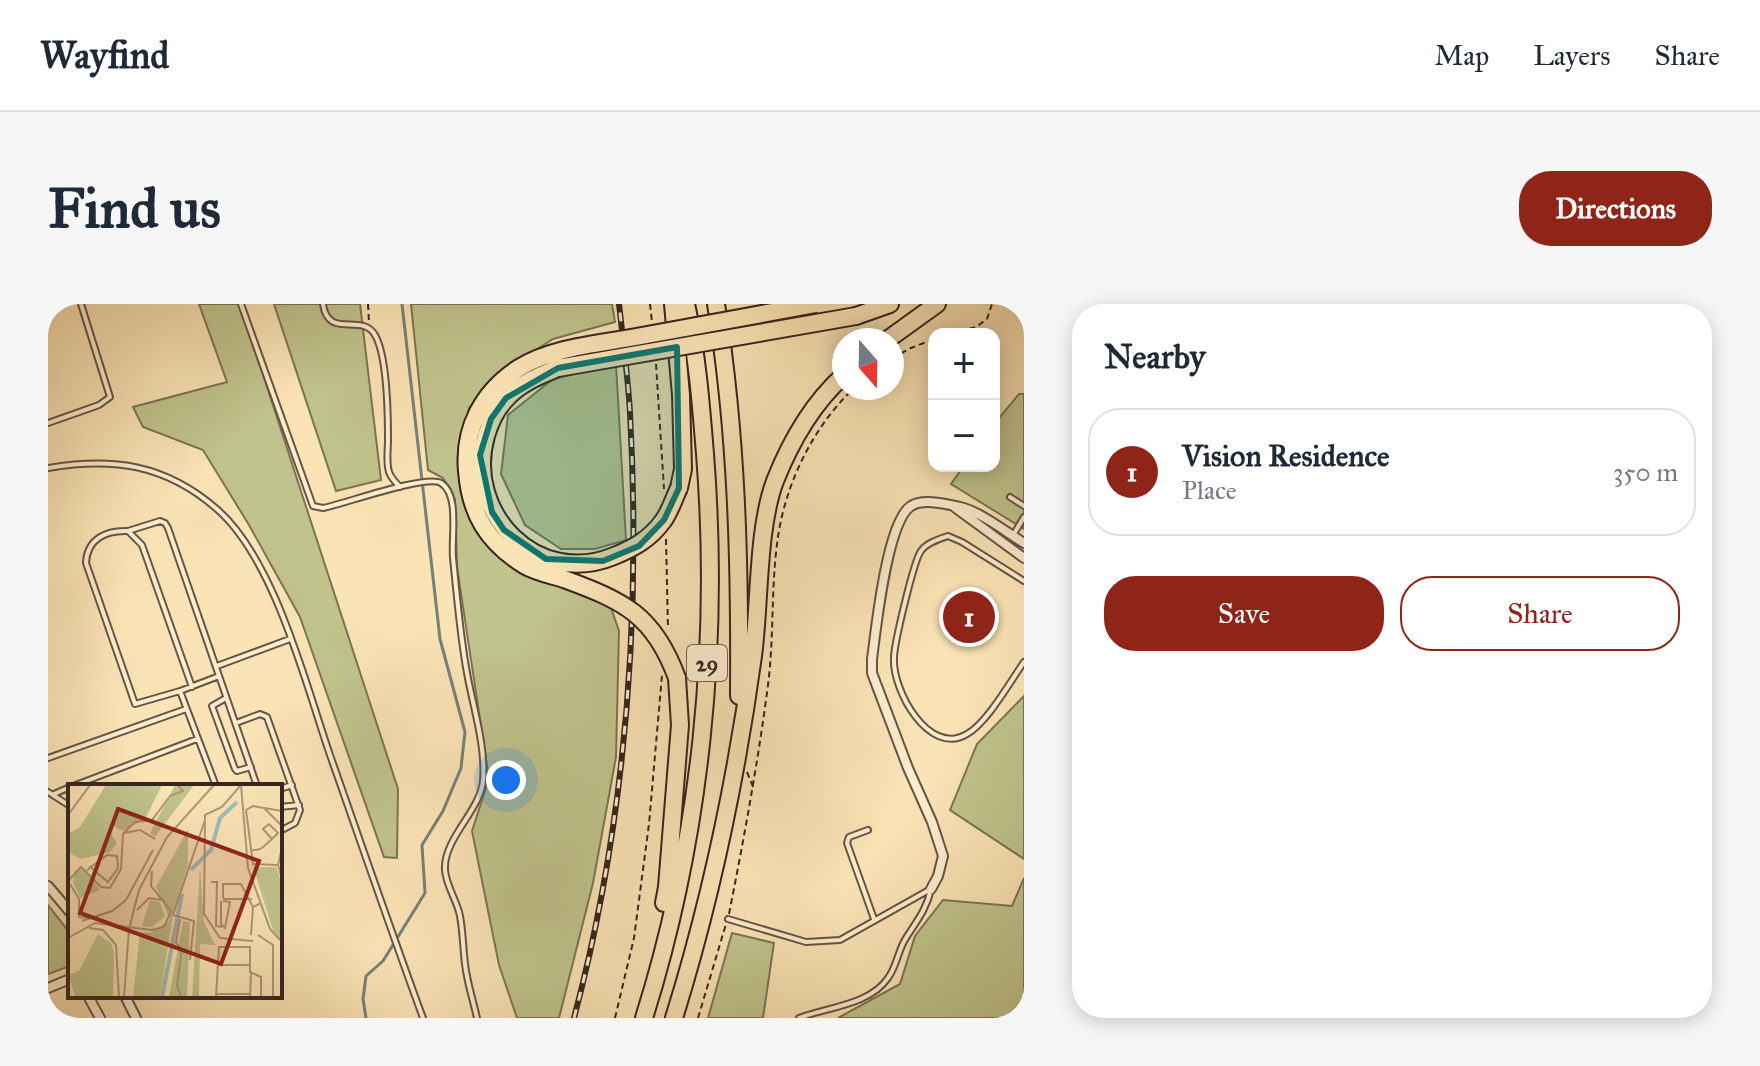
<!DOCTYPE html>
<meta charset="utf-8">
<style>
body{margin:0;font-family:"IM FELL Great Primer",serif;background:#f6f6f7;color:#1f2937}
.controls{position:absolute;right:24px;top:24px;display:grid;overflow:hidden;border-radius:16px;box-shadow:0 4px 20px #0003}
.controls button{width:72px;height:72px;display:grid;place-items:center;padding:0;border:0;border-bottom:2px solid #e0e1e3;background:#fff;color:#1f2937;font:40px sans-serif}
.compass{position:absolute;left:784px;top:24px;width:72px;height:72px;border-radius:50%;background:#fff;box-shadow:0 4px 20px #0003;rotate:160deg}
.you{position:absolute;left:458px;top:476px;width:28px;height:28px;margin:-20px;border:6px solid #fff;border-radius:50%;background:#1a73e8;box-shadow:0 0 0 12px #1a73e833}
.badge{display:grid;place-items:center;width:52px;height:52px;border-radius:50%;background:#8f2418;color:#fff;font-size:26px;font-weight:700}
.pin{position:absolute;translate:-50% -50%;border:4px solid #fff;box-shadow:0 2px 8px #0006}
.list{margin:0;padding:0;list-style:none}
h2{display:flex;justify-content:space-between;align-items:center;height:104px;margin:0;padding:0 32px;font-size:34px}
h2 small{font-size:26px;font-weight:400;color:#747a83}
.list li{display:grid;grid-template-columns:52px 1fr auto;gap:24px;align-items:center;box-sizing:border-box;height:128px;margin:0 16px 16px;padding:0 16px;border:2px solid #e0e1e3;border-radius:32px}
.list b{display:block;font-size:30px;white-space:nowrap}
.list p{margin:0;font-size:26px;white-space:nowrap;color:#747a83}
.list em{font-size:26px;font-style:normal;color:#747a83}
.actions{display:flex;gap:16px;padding:24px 32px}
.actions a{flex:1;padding:18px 0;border:2px solid #8f2418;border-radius:32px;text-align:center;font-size:28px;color:#8f2418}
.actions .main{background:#8f2418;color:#fff}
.map{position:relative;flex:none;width:976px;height:714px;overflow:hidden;border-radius:32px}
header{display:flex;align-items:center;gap:48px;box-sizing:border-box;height:112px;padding:0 40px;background:#fff;border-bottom:2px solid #e0e1e3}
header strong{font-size:38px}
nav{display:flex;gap:44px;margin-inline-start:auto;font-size:28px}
.intro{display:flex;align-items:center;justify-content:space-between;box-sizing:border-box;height:192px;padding:0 48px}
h1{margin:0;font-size:56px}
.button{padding:20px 36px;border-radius:32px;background:#8f2418;color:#fff;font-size:28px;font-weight:700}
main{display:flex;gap:48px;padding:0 48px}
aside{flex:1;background:#fff;border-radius:32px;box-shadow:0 4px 20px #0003}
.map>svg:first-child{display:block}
.green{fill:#c0c38c;stroke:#7a7455;stroke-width:2}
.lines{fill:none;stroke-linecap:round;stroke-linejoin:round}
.stream{stroke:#768079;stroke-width:3}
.lane-casing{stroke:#665444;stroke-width:8}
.street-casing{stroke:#665444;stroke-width:12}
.highway-casing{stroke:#35241e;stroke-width:20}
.path{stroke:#35241e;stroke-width:2;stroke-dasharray:6 4;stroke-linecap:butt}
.lane{stroke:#fcedcf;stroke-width:4}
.street{stroke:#fcedcf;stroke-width:8}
.highway{stroke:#fae3b5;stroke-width:16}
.rail-casing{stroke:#35241e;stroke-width:6}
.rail{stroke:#fcedcf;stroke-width:3;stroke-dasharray:9;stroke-linecap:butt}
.highway-bridge-casing{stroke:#35241e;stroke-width:20;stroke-linecap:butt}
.highway-bridge{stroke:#fae3b5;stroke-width:16}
.marked{fill:#0f766e;fill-opacity:0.2;stroke:#0f766e;stroke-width:6;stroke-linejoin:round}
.labels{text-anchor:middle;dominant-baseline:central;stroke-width:8;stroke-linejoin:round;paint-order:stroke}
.shield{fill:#fcedcf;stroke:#716053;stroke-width:2}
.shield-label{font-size:22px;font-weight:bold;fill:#35241e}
.inset-river{fill:none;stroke:#a1bdb6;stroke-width:4}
.inset-road{fill:none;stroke:#ab9779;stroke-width:2}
.view{fill:#8f2418;fill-opacity:0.15;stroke:#8f2418;stroke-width:4}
.inset-edge{fill:none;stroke:#35241e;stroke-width:4}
</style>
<header>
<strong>Wayfind</strong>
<nav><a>Map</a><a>Layers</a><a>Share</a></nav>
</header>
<div class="intro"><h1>Find us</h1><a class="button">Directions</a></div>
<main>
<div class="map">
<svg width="976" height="714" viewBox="0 0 976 714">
<rect width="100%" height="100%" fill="#fae3b5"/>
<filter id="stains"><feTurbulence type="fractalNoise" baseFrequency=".0025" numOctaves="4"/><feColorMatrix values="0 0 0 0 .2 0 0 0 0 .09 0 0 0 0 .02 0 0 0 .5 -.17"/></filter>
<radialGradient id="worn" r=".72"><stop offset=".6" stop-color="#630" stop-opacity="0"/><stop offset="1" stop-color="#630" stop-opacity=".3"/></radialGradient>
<!-- green -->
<path class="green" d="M151 0H192L350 485 349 554 336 553 252 313 201 221 155 146 95 123 85 103 179 78Z
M226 0H312L333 176 288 187Z
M363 0H564L567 18 505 35 457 66 421 104 412 156 437 234 561 298 571 327 568 453 545 579 511 714H469L451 661 424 527 441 475 409 263 407 195 395 174 380 166Z
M568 60 578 236 547 245H513L477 221 453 170 460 111 505 75Z
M971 90H976V225L903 180 916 162H946V120Z
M976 392V555L902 506 929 440Z
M976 574V714H790L852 680 867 632 895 596 964 602Z
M0 601 22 629V662L0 670Z
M684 629 726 639 715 714H660Z"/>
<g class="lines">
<!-- stream -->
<path class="stream" d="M318 714 315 695 318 672 335 657 377 589 374 541 395 507 413 464 417 428 392 335 354 0"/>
<defs>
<path id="lane" d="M193 0 265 202 275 204C296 200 378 170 393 179 412 191 403 233 405 254 409 292 412 331 419 369 425 403 438 442 435 477 432 507 395 535 397 566 398 582 409 596 412 612 415 628 415 644 417 660 419 678 425 696 429 714
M275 0C280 36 314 8 327 31 339 52 340 112 340 136 340 146 338 158 341 168 343 174 347 178 352 183
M0 119 51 101 62 93 33 0
M0 164C65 153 118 160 170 206 227 257 257 378 282 451 313 539 343 627 375 714
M962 193 976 202
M80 227 112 217 117 219 120 224 209 482
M964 233 976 213
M976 277 914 238 900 232C891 235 878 239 873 247 866 256 846 340 846 354 844 386 881 453 919 430 939 419 962 378 976 358
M169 362 242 335
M132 387 87 400 38 259C39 235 58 226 80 227L94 241 144 383
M178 394 164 402 187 465 189 467 203 463
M188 419 212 410 219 413 252 506 247 519 232 527
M0 454 138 405
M25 482 149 435
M168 482 132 387 171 372
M232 485 244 481
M0 488 22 502
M6 490 22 483
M232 503 251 501
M820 526 801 533 799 539 826 615
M680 615 758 638 792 636 881 586
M751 714C779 703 822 701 840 674 849 662 850 646 858 634 868 618 879 605 883 585"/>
<path id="street" d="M905 202 976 254
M0 582 22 608
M883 585 890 572 895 552 884 518 860 464 824 369V355C828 325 839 217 863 202 875 194 898 200 912 203 931 207 958 228 976 239
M0 684 22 675
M40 692 52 714
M77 692 88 714"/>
<path id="highway" d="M625 0 633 91 635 165 631 184
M668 0C689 130 692 260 691 392
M808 12 842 0
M839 36 889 0
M616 599 619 583 632 421 629 374
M596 714C653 533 672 339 657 150 653 100 649 49 638 0
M626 714C663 595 688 476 705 352 712 300 709 225 727 177 742 139 765 99 796 71"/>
</defs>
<!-- lane casing -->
<use href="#lane" class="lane-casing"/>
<!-- street casing -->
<use href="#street" class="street-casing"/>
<!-- highway casing -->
<use href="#highway" class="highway-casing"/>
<!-- path -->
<path class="path" d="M320 0 321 19
M602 0 604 18
M902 30 928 23 939 15 944 0
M844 54 863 44 886 35
M608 60 616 185
M618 235 620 325
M699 468 706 485
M681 610C696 534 710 458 720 381 726 334 723 287 729 240 736 182 764 124 806 84
M567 714 586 634 601 520 614 371
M650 714 678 620"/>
<!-- lane -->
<use href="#lane" class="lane"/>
<!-- street -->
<use href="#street" class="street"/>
<!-- highway -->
<use href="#highway" class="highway"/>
<defs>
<path id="rail" d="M526 714C578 518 593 311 582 109 580 73 575 36 571 0"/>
</defs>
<!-- rail casing -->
<use href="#rail" class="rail-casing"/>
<!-- rail -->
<use href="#rail" class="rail"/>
<defs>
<path id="highway-bridge" d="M631 184C626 194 622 208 615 217 602 235 586 244 566 252 489 284 416 209 438 132 442 118 447 106 458 95 472 79 491 72 510 64L808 12
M629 374C606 311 576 297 516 275 503 271 488 268 476 261 439 238 422 209 419 167 415 124 435 87 471 64 504 43 550 40 588 33 648 22 708 11 768 0"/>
</defs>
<!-- highway-bridge casing -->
<use href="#highway-bridge" class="highway-bridge-casing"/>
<!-- highway-bridge -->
<use href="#highway-bridge" class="highway-bridge"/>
</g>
<!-- marked area -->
<path class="marked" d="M629 43 631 184 616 216 591 242 555 257 498 255 456 226 444 208 432 151 443 115 458 94 510 64Z"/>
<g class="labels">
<!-- shield labels -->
<rect class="shield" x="639" y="341" width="40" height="36" rx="6"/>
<g class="shield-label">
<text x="659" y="359">29</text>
</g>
</g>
<!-- overview -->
<g transform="translate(20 480)">
<rect width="214" height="214" fill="#fae3b5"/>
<path d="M38 1H94L77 35 55 47 45 42 41 47 49 59 42 68 13 75 0 68V50L12 43ZM107 1H126L87 53 82 49ZM120 45V82L105 130 92 213H65L72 148 82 149 102 136 88 103ZM183 76 185 83H208L214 100V157L205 146ZM132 82 136 138 147 161 132 160 131 213H124ZM7 86H16L32 106 12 114 5 98ZM82 116 92 118 97 132 84 143 74 142ZM115 137 122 138 119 213H101ZM30 150 43 159 46 169 45 213H7L1 191 11 187Z" fill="#c0c38c"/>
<path class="inset-river" d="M123 86 143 66 152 34 169 18M94 213 114 110"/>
<path class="inset-road" d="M173 1 154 23 137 31 136 130 152 154 185 157M173 1 180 84 202 145 214 158M196 24 214 42M0 31 22 1M56 49 72 46 87 55M214 64 210 81 214 95M182 67 192 65 195 63 204 55 210 49 201 40 195 45 204 55M209 81 185 80 178 26 185 22 214 27M19 87 22 83H23L39 71 49 72 50 84 40 98 22 83M1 96 13 83 33 103M143 98H149L148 142 154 143M2 100 11 115V133L20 134M33 103 42 104 53 85 55 50 67 38 84 36 102 12 115 7 110 1M155 114V100H173L185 123M155 115H184M153 117V140L157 144 162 118 155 117M69 126 81 114 93 116M112 135 108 159 114 165 109 201 113 213M14 137 44 127 58 116 85 66M21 144 35 146 48 161 51 213M183 151 185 123 193 119M190 151 205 161V213M0 154 27 139 84 146 96 143 103 127 83 102 84 87M122 176 126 137 105 131 137 36M149 181H182M148 210H182M56 213 61 145 71 106 99 53 146 1M148 213 151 163H182V188L193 193V213M182 213 183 189"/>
<path class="view" d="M50 25 191 77 153 180 12 129Z"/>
<rect width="214" height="214" class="inset-edge"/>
</g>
<rect width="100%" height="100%" filter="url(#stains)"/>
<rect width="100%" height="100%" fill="url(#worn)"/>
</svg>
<div class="controls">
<button>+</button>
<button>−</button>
</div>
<svg class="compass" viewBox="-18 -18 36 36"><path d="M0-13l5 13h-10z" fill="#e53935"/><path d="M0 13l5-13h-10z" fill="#747a83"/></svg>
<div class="you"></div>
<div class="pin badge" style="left:921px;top:313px">1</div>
</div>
<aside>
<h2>Nearby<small></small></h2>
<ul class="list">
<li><span class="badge">1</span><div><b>Vision Residence</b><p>Place</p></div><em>350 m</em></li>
</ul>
<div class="actions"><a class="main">Save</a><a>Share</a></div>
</aside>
</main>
